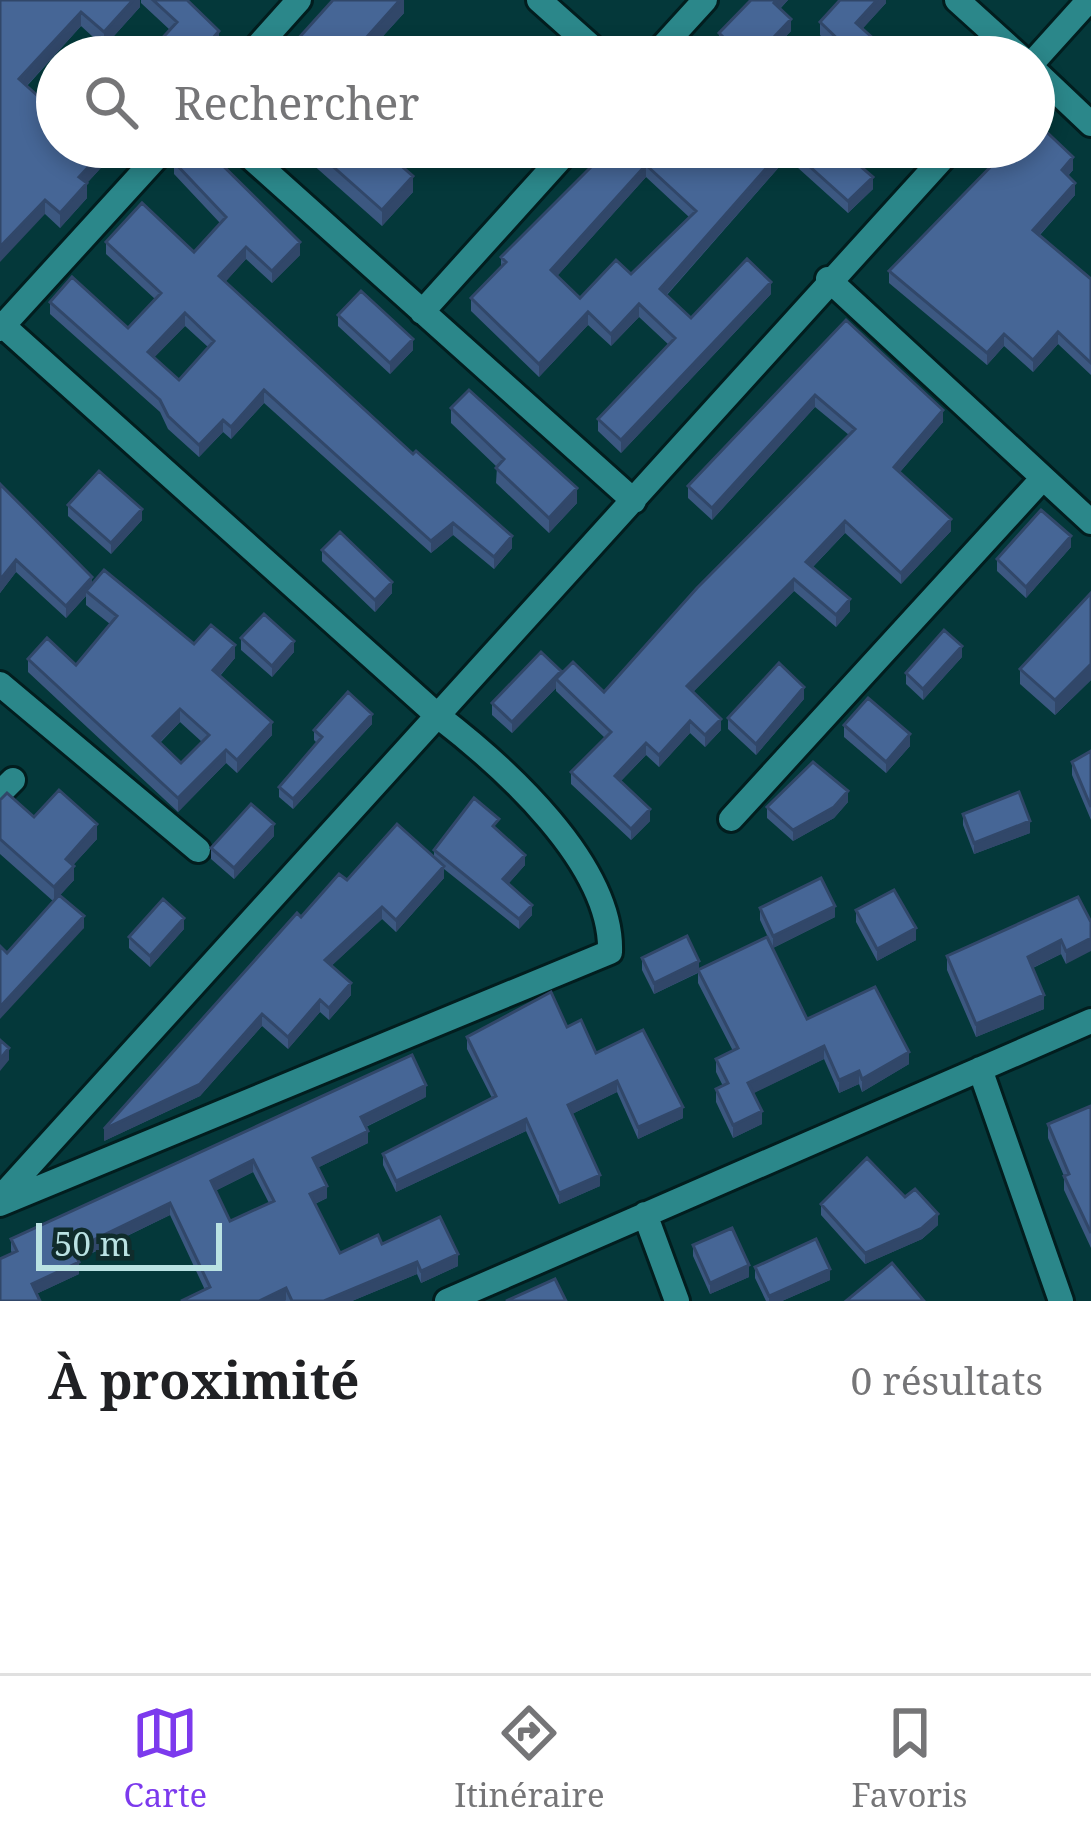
<!DOCTYPE html>
<html lang="fr">
<meta charset="utf-8">
<style>
body{margin:0;font-family:"Noto Serif",serif;background:#f6f6f6;color:#202124}
.scale{position:absolute;left:36px;bottom:30px;width:186px;box-sizing:border-box;padding-left:12px;border:6px solid #bae2e3;border-top:0;font-size:33px;line-height:42px;white-space:nowrap;color:#bae2e3;-webkit-text-stroke:9px #102c2c;paint-order:stroke}
.list{margin:0;padding:0;list-style:none}
h2{display:flex;justify-content:space-between;align-items:center;height:156px;margin:0;padding:0 48px;font-size:51px}
h2 small{font-size:39px;font-weight:400;color:#757577}
.icon{flex:none;width:66px;height:66px;fill:none;stroke:currentColor;stroke-width:2;stroke-linecap:round;stroke-linejoin:round}
.map{position:relative;flex:none;width:1091px;height:1301px;overflow:hidden}
.search{position:absolute;background:#fff;box-shadow:0 6px 18px #0003;left:36px;right:36px;top:36px;height:132px;display:flex;align-items:center;gap:30px;box-sizing:border-box;padding:0 42px;border-radius:66px;color:#757577;font-size:45px}
.sheet{height:372px;background:#fff}
nav{display:flex;justify-content:space-around;align-items:center;box-sizing:border-box;height:168px;border-top:3px solid #e0e0e0;background:#fff;font-size:33px;color:#757577}
nav a{display:grid;justify-items:center;gap:6px}
nav .on{color:#7c3aed}
.map>svg:first-child{display:block}
.lines{fill:none;stroke-linecap:round;stroke-linejoin:round}
.street-casing{stroke:#021d1e;stroke-width:30}
.street{stroke:#2b878a;stroke-width:24}
.wall{fill:#3c5881;fill-rule:evenodd}
.shaded-wall{fill:#314769}
.building{fill:#466696;stroke:#314769;stroke-width:3;fill-rule:evenodd}
</style>
<div class="map">
<svg width="1091" height="1301" viewBox="0 0 1091 1301">
<rect width="100%" height="100%" fill="#04383a"/>
<g class="lines">
<defs>
<path id="street" d="M539 0 603 57
M957 0 1020 57
M248 57 299 0
M653 57 705 0
M1034 61 1089 0
M1034 70 1091 124
M239 147 634 501
M828 279 1091 522
M422 312 571 147
M0 323 438 716C503 766 613 864 610 952L0 1204
M0 329 166 147
M0 684 198 850
M0 793 13 780
M731 819 1042 479
M980 1069 1061 1301
M0 1198 953 147
M645 1214 677 1301
M447 1301 1091 1021"/>
</defs>
<!-- street casing -->
<use href="#street" class="street-casing"/>
<!-- street -->
<use href="#street" class="street"/>
</g>
<!-- wall -->
<path class="wall" d="M0 0H140V7L104 47 81 26 27 86 57 147H120L87 183V198L60 228 45 214Z
M141 0H187L219 46 209 57H145L170 30 141 3Z
M404 0V13L364 57 297 56V40Z
M751 0H788L780 9 791 31 766 57H732L719 45V33Z
M886 0V3L862 29 837 52 820 35V22Z
M293 147H380L413 192 382 226Z
M611 147H838L873 189 848 213 787 158 667 295 691 318 771 294 621 453 598 431V419L669 345 639 317 611 346 588 325 539 377 471 311V298L501 267V257ZM646 177 689 217 631 274 580 298 557 276Z
M1001 149 1073 170 1068 176 1075 195 1040 235 1091 279V375L1058 344 1033 372 1004 346 987 365 889 283V271L1001 156Z
M174 162 300 255 272 283 246 259 225 282 512 548 494 569 453 535 431 553 264 403 231 439 223 432 199 457 168 429 160 412 50 314V302L128 328 155 299 106 254V242L194 252 220 223 174 174ZM185 326 208 347 179 380 154 357Z
M338 315 413 350 390 374 338 326Z
M846 320 943 422 900 472 951 531 901 584 845 533 812 568 850 611 836 627 794 591 693 692 721 730 705 747 690 733 659 767 646 755 621 781 650 821 631 840 571 784V772L605 738 556 691V688L512 733 492 715V703L561 674 604 692 849 435 815 407 712 520 688 498V486Z
M451 408 577 503 549 533 496 483 497 467 451 423Z
M0 484 92 584 194 644 235 658 220 676 272 735 237 773 226 763 178 812 28 672V659L76 665 110 624 86 605V596L66 618 16 572 0 593ZM180 722 202 742 181 763 160 743Z
M68 505 142 520 111 554 68 516Z
M1071 547 1026 598 997 571V559Z
M322 550 392 593 375 612 322 561Z
M1091 593V680L1055 715 1020 684V669Z
M241 638 294 652 272 677 241 650Z
M962 657 923 700 906 684V673Z
M804 699 756 755 728 729V718Z
M372 724 293 809 279 797V787L317 743 314 740V730Z
M844 725 910 746 886 773 844 737Z
M1091 751V820L1072 775V762Z
M0 800 34 817 97 839 73 865 74 880 60 895 84 928 7 953 53 901 0 854Z
M848 802 834 818 793 841 767 818V807Z
M963 814 1030 833 974 854 963 825Z
M499 830 525 865 508 884 532 915 519 929 444 869V878L396 932 382 919 331 966 351 995 329 1020 320 1012 288 1049 262 1026 200 1096 104 1141 301 917 347 880 434 857V850Z
M274 836 234 879 211 859V848Z
M1078 897 1066 964 1061 954 1033 968 1044 1009 976 1037 947 970V956Z
M760 908 835 917 773 948 760 920Z
M856 910 916 940 877 961 856 922Z
M184 929 150 967 129 948V937Z
M642 958 699 970 909 1064 862 1092 859 1084 839 1093 824 1059 753 1093 762 1124 733 1138 716 1102V1089L723 1086 716 1072V1059L733 1051 698 983V973L654 994 642 970Z
M567 1027 596 1053 683 1118 638 1139 617 1092 572 1114 600 1186 559 1204 526 1131 396 1192 383 1165V1154L492 1098 467 1049V1037Z
M426 1097 366 1127 368 1143 317 1168 327 1198 315 1204 340 1253 382 1244 458 1266 421 1283 417 1274 352 1301H181L205 1290 170 1215 78 1260 79 1274 36 1294 11 1251V1239ZM253 1172 269 1203 230 1221 215 1191Z
M1091 1106V1248L1064 1190V1176L1048 1138V1124Z
M905 1197 938 1225 922 1239 865 1264 821 1215V1204Z
M693 1245 749 1277 710 1294 693 1256Z
M755 1267 830 1280 782 1301H766L755 1278Z"/>
<!-- shaded-wall -->
<path class="shaded-wall" d="M133 0H140V7L104 47V32Z
M400 0H404V13L364 57H349Z
M777 0H788L774 15V3Z
M877 0H886V3L856 36V23Z
M81 12V26L19 94V79Z
M791 19V31L766 57H755Z
M219 31V46L209 57H206V46Z
M202 42V57H188Z
M107 147H120L87 183V198L60 228V213L79 177Z
M785 147 787 158 660 302V289Z
M1073 157V170L1062 182V170Z
M646 165V177L551 283V270Z
M413 176V192L382 226V210Z
M873 177V189L848 213V201Z
M1075 183V195L1033 242V230Z
M45 200V214L0 262V247Z
M300 242V255L272 283V271Z
M246 247V259L219 289V276Z
M771 282V294L621 453V440Z
M639 304V317L611 346V334Z
M588 312V325L539 377V364Z
M185 313V326L148 364V352Z
M1058 332V344L1033 372V360Z
M1004 334V346L987 365V353Z
M413 339V350L390 374V363Z
M264 390V403L231 439V427Z
M815 395V407L712 520V508Z
M943 410V422L894 479V467Z
M223 420V432L199 457V445Z
M577 488V503L549 533V518Z
M142 509V520L111 554V543Z
M951 519V531L901 584V573Z
M845 521V533L806 574V562Z
M453 523V535L431 553V541Z
M512 536V548L494 569V557Z
M1071 536V547L1026 598V587Z
M16 560V572L0 593V580Z
M92 577V590L86 591V596L66 618V606Z
M794 579V591L687 698V686Z
M392 582V593L375 612V600Z
M850 599V611L836 627V615Z
M294 641V652L272 677V666Z
M235 645V658L213 683V670Z
M962 646V657L923 700V689Z
M1091 664V680L1055 715V700Z
M561 671V682L556 679V688L512 733V722Z
M804 687V699L756 755V744Z
M180 709V722L153 749V736Z
M372 714V724L293 809V799Z
M721 719V730L705 747V735Z
M690 721V733L659 767V755Z
M272 722V735L237 773V760Z
M910 734V746L886 773V762Z
M646 743V755L615 787V776Z
M226 750V763L178 812V798Z
M848 791V802L834 818 793 841V830Z
M650 809V821L631 840V829Z
M1030 821V833L974 854V843Z
M97 824V839L66 873V859Z
M274 824V836L234 879V868Z
M525 855V865L503 890V879Z
M74 866V880L54 902V887Z
M444 866V878L396 932V920Z
M532 905V915L519 929V919Z
M835 906V917L773 948V936Z
M382 907V919L325 972V960Z
M84 916V928L0 1019V1007Z
M184 918V929L150 967V956Z
M916 928V940L877 961V949Z
M1091 938V951L1066 964V951Z
M1061 940V954L1028 970V957Z
M699 961V972L654 994V983Z
M351 983V995L329 1020V1008Z
M1044 995V1009L976 1037V1024Z
M320 1000V1012L288 1049V1037Z
M262 1014V1026L200 1096 104 1141V1129Z
M824 1046V1059L748 1096V1083Z
M9 1048V1060L0 1071V1059Z
M909 1052V1064L862 1092V1079Z
M859 1071V1084L839 1093V1080Z
M617 1081V1092L568 1116V1105Z
M426 1085V1097L361 1129V1117Z
M683 1107V1118L638 1139V1127Z
M762 1111V1124L733 1138V1125Z
M526 1119V1131L396 1192V1181Z
M368 1131V1143L313 1170V1158Z
M253 1160V1172L211 1193V1181Z
M600 1175V1186L559 1204V1193Z
M327 1186V1198L310 1206V1194Z
M170 1203V1215L73 1262V1250Z
M938 1214V1225L922 1239 865 1264V1253Z
M458 1254V1266L421 1283V1271Z
M79 1262V1274L32 1296V1284Z
M417 1262V1274L352 1301H324Z
M749 1265V1277L710 1294V1283Z
M830 1269V1280L782 1301H769V1296Z
M286 1288V1300L285 1301H259Z"/>
<!-- building -->
<path class="building" d="M0 0H133L104 32 81 12 19 79 49 106 57 97V147H107L79 177 87 183 60 213 45 200 0 247Z
M153 0H187L219 31 206 46 202 42 188 57H145L177 22Z
M333 0H400L349 57H315L297 40Z
M751 0H777L774 3 791 19 755 57H744L719 33Z
M840 0H877L856 23 894 57H833L844 45 820 22Z
M1034 120 1073 157 1062 170 1075 183 1033 230 1091 279V363L1058 332 1033 360 1004 334 987 353 889 271 1005 152 1001 149 1003 147H1034Z
M190 147H204L300 242 272 271 246 247 219 276 413 454 416 451 512 536 494 557 453 523 431 541 264 390 231 427 223 420 199 445 168 416 160 400 50 302 72 277 128 328 161 293 106 242 142 203 194 252 226 217 174 162ZM185 313 214 341 179 380 148 352Z
M311 147H380L413 176 382 210Z
M611 147H785L660 289 691 318 747 259 771 282 621 440 598 419 675 338 639 304 611 334 588 312 539 364 471 298 506 262 501 257ZM646 165 696 211 631 274 616 260 580 298 551 270Z
M788 147H838L873 177 848 201Z
M361 291 413 339 390 363 338 315Z
M846 320 943 410 894 467 951 519 901 573 845 521 806 562 850 599 836 615 794 579 687 686 721 719 705 735 690 721 659 755 646 743 615 776 650 809 631 829 571 772 611 732 556 679 573 662 604 692 697 588 855 429 815 395 712 508 688 486Z
M469 390 577 488 549 518 496 468 504 459 451 408Z
M99 471 142 509 111 543 68 505Z
M0 484 92 577 66 606 16 560 0 580Z
M1041 510 1071 536 1026 587 997 559Z
M340 532 392 582 375 600 322 550Z
M104 570 194 644 211 625 235 645 213 670 272 722 237 760 226 750 178 798 28 659 47 638 76 665 117 616 86 591ZM180 709 209 735 181 763 153 736Z
M1091 593V664L1055 700 1020 669Z
M264 614 294 641 272 666 241 638Z
M944 630 962 646 923 689 906 673Z
M541 652 561 671 512 722 492 703Z
M779 663 804 687 756 744 728 718Z
M348 692 372 714 293 799 279 787 322 737 314 730Z
M868 698 910 734 886 762 844 725Z
M1091 751V807L1072 762Z
M813 762 848 791 834 807 793 830 767 807Z
M59 790 97 824 66 859 74 866 54 887 0 839V800L7 793 34 817Z
M1019 792 1030 821 974 843 963 814Z
M474 798 499 819 493 826 525 855 503 879 532 905 519 919 434 850Z
M251 804 274 824 234 868 211 848Z
M397 824 444 866 396 920 382 907 325 960 351 983 329 1008 320 1000 288 1037 262 1014 200 1084 104 1129 297 913 301 917 339 874 347 880Z
M821 878 835 906 773 936 760 908Z
M894 890 916 928 877 949 856 910Z
M59 895 84 916 0 1007V946L7 953Z
M1078 897 1091 922V938L1066 951 1061 940 1028 957 1044 995 976 1024 947 956Z
M163 899 184 918 150 956 129 937Z
M687 936 699 961 654 983 642 958Z
M767 937 807 1019 875 987 909 1052 862 1079 859 1071 839 1080 824 1046 748 1083 762 1111 733 1125 716 1089 728 1083 716 1059 738 1048 698 970Z
M551 992 567 1027 581 1020 596 1053 643 1030 683 1107 638 1127 617 1081 568 1105 600 1175 559 1193 526 1119 396 1181 383 1154 496 1096 467 1037Z
M0 1040 9 1048 0 1059Z
M412 1055 426 1085 361 1117 368 1131 313 1158 327 1186 310 1194 340 1253 378 1235 382 1244 440 1217 458 1254 421 1271 417 1262 324 1301H292L286 1288 259 1301H181L210 1287 170 1203 73 1250 79 1262 32 1284 40 1301H0V1259L17 1251 11 1239ZM253 1160 274 1201 230 1221 211 1181Z
M1091 1106V1233L1064 1176 1069 1174 1048 1124Z
M867 1158 905 1197 915 1189 938 1214 922 1228 865 1253 821 1204Z
M732 1228 749 1265 710 1283 693 1245Z
M816 1239 830 1269 769 1296 755 1267Z
M892 1263 924 1301H846Z
M555 1279 566 1301H506Z"/>
</svg>
<div class="scale">50 m</div>
<div class="search"><svg class="icon" aria-label="search" viewBox="0 0 24 24"><circle cx="10" cy="10" r="6"/><path d="M15 15l6 6"/></svg>Rechercher</div>
</div>
<section class="sheet">
<h2>À proximité<small>0 résultats</small></h2>
<ul class="list">
</ul>
</section>
<nav>
<a class="on"><svg class="icon" aria-label="map" viewBox="0 0 24 24"><path d="M3 6l6-2 6 2 6-2v14l-6 2-6-2-6 2zM9 4v14M15 6v14"/></svg>Carte</a>
<a><svg class="icon" aria-label="directions" viewBox="0 0 24 24"><path d="M12 3l9 9-9 9-9-9zM9 14v-3h6M13 9l2 2-2 2"/></svg>Itinéraire</a>
<a><svg class="icon" aria-label="saved" viewBox="0 0 24 24"><path d="M7 4h10v16l-5-4-5 4z"/></svg>Favoris</a>
</nav>
